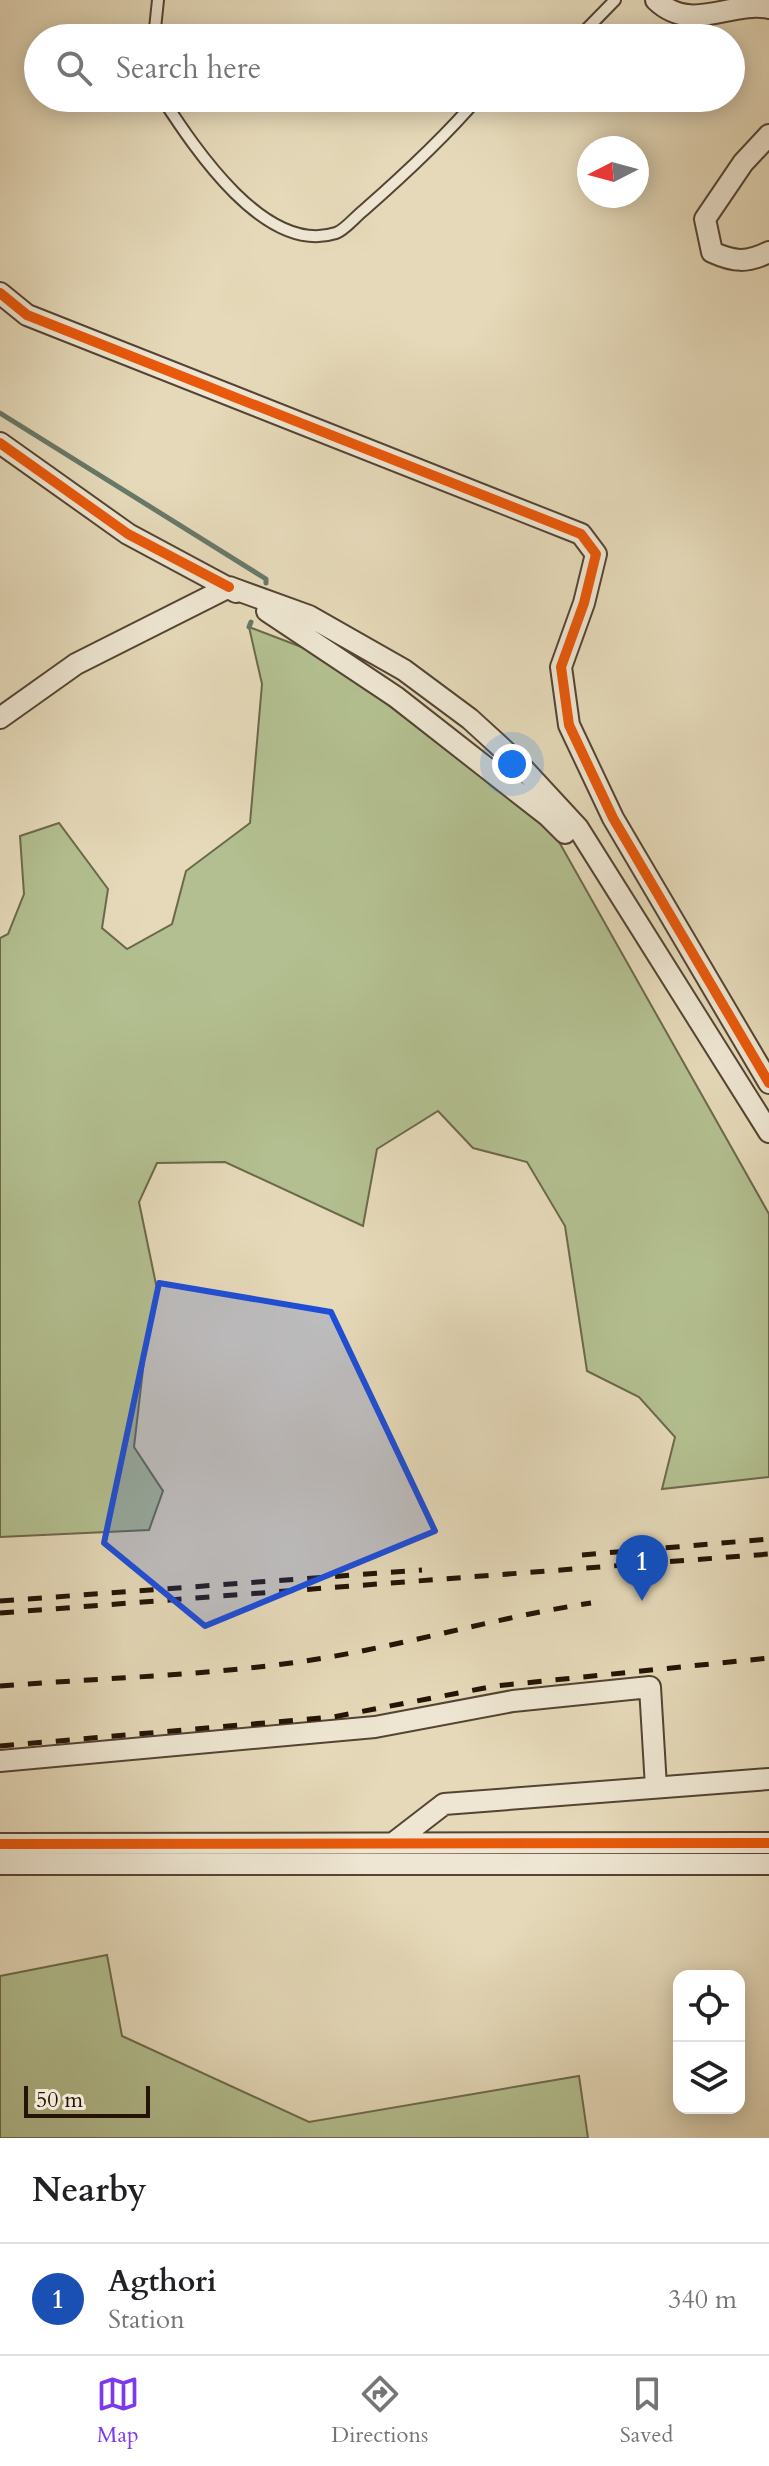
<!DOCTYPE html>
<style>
body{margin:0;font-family:Cardo,serif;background:#f2f2f2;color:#202124}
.controls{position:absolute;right:24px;bottom:24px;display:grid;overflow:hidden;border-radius:16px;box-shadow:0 4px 20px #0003}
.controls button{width:72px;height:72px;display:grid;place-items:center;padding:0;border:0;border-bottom:2px solid #e0e0e0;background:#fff;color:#202124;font:40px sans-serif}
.compass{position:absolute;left:577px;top:136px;width:72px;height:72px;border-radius:50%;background:#fff;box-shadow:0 4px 20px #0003;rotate:264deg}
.scale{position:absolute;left:24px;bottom:20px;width:126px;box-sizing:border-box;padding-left:8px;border:4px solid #241306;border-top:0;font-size:22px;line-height:28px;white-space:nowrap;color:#241306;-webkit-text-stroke:6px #eee6d2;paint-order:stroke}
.you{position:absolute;left:512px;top:764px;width:28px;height:28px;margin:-20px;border:6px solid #fff;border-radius:50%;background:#1a73e8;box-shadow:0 0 0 12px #1a73e833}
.badge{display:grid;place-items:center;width:52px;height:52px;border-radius:50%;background:#7c3aed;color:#fff;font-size:26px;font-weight:700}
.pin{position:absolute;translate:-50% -66px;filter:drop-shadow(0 2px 4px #0008)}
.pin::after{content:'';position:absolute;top:42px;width:28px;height:24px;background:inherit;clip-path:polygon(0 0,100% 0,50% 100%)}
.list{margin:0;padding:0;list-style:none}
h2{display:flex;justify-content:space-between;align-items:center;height:104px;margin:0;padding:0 32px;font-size:34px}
h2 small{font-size:26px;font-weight:400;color:#757577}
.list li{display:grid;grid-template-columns:52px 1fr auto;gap:24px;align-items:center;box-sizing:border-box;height:112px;padding:0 32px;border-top:2px solid #e0e0e0}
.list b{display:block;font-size:30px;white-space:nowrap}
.list p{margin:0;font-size:26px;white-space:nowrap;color:#757577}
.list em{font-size:26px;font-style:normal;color:#757577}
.icon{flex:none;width:44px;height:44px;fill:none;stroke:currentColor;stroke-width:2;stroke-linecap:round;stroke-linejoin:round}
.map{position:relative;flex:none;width:769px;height:2138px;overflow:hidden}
.search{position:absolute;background:#fff;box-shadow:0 4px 20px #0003;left:24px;right:24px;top:24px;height:88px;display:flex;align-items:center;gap:20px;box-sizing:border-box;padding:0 28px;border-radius:44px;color:#757577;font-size:30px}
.sheet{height:216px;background:#fff}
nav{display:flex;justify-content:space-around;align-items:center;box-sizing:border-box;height:112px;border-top:2px solid #e0e0e0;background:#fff;font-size:22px;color:#757577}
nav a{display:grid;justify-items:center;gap:4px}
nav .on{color:#7c3aed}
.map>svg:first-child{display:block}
.green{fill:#b3bf90;stroke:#6c694b;stroke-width:2}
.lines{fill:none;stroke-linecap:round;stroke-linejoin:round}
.stream{stroke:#697868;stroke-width:5}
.lane-casing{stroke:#544433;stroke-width:14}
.street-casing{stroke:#544433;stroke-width:24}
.lane{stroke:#eee6d2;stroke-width:10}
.street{stroke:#eee6d2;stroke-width:20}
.rail{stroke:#241306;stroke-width:5;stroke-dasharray:14 14;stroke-linecap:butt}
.cycleway-casing{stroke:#eee6d2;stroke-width:15}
.cycleway{stroke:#e8590c;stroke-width:10}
.marked{fill:#1d4ed8;fill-opacity:0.2;stroke:#1d4ed8;stroke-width:6;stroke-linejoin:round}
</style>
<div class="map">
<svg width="769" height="2138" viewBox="0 0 769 2138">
<rect width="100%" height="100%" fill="#e5d9b9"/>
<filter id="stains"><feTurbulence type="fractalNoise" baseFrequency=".0025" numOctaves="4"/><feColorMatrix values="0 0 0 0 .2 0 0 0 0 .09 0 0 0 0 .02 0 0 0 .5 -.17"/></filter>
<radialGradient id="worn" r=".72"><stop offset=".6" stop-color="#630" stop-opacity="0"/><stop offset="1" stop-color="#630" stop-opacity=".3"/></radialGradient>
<!-- green -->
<path class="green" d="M249 627 325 656 554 833 769 1214V1477L662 1489 675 1437 639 1397 587 1371 565 1226 527 1162 473 1148 438 1111 377 1149 363 1226 225 1162 157 1163 139 1202 158 1294 144 1361 134 1447 163 1491 149 1530 0 1537V938L8 934 24 894 20 836 59 823 108 889 102 928 127 949 172 924 186 871 250 823 262 684Z
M107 1955 122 2036 309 2122 579 2076 588 2138H0V1976Z"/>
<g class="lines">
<!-- stream -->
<path class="stream" d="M0 413 266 579V583
M249 627 251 622"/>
<defs>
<path id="lane" d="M154 38 158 0
M578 38 615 0
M162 98C194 147 265 256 336 233 345 230 356 216 364 210 405 174 443 139 478 98"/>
<path id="street" d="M656 0C691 34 732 0 769 8
M769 135 743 163 705 219 712 252C734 262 747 263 769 252
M0 293 27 315 581 534 596 554 584 603 561 667 569 725 613 818 769 1083
M0 443 128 534 236 592
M267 611 396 697 548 816 565 833
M0 718 76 664 229 587 309 616 404 670 470 719 517 762 578 828 769 1132
M0 1761 375 1727 513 1701 650 1687 656 1787
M396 1841 444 1804 769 1779
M0 1844 769 1843
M0 1864H769"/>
</defs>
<!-- lane casing -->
<use href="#lane" class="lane-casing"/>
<!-- street casing -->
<use href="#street" class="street-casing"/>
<!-- lane -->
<use href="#lane" class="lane"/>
<!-- street -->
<use href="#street" class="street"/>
<!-- rail -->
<path class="rail" d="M582 1555 769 1539
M0 1601 422 1570
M0 1613 769 1554
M0 1686C99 1678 200 1676 298 1662 397 1648 492 1618 591 1603
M0 1746 333 1717 495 1686 769 1658"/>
<defs>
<path id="cycleway" d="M0 293 27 315 581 534 596 554 584 603 561 667 569 725 613 818 769 1083
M0 443 128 534 229 587
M0 1844 769 1843"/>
</defs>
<!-- cycleway casing -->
<use href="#cycleway" class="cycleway-casing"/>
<!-- cycleway -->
<use href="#cycleway" class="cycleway"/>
</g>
<!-- marked area -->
<path class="marked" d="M159 1283 331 1312 435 1531 205 1626 104 1543Z"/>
<rect width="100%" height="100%" filter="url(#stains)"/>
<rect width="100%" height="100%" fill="url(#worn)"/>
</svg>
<div class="controls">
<button><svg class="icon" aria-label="locate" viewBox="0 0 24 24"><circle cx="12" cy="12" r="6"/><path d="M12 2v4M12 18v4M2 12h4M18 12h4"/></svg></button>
<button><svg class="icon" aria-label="layers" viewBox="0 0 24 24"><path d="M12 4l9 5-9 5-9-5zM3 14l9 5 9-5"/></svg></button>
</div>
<svg class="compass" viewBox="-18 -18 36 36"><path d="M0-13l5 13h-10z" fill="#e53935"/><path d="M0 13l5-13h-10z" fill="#757577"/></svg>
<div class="scale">50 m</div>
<div class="you"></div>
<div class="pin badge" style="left:642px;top:1601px;background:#1a4fb4">1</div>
<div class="search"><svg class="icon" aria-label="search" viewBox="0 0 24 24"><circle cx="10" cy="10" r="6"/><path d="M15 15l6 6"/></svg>Search here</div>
</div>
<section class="sheet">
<h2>Nearby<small></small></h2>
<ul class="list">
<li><span class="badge" style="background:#1a4fb4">1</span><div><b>Agthori</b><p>Station</p></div><em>340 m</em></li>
</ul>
</section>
<nav>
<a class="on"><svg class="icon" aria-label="map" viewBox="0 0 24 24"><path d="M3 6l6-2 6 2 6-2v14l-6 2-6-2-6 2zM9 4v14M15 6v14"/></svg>Map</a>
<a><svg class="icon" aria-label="directions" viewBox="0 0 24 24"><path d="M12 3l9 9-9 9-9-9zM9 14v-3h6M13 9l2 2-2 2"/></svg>Directions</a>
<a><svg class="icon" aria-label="saved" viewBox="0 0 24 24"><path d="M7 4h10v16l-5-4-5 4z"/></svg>Saved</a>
</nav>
